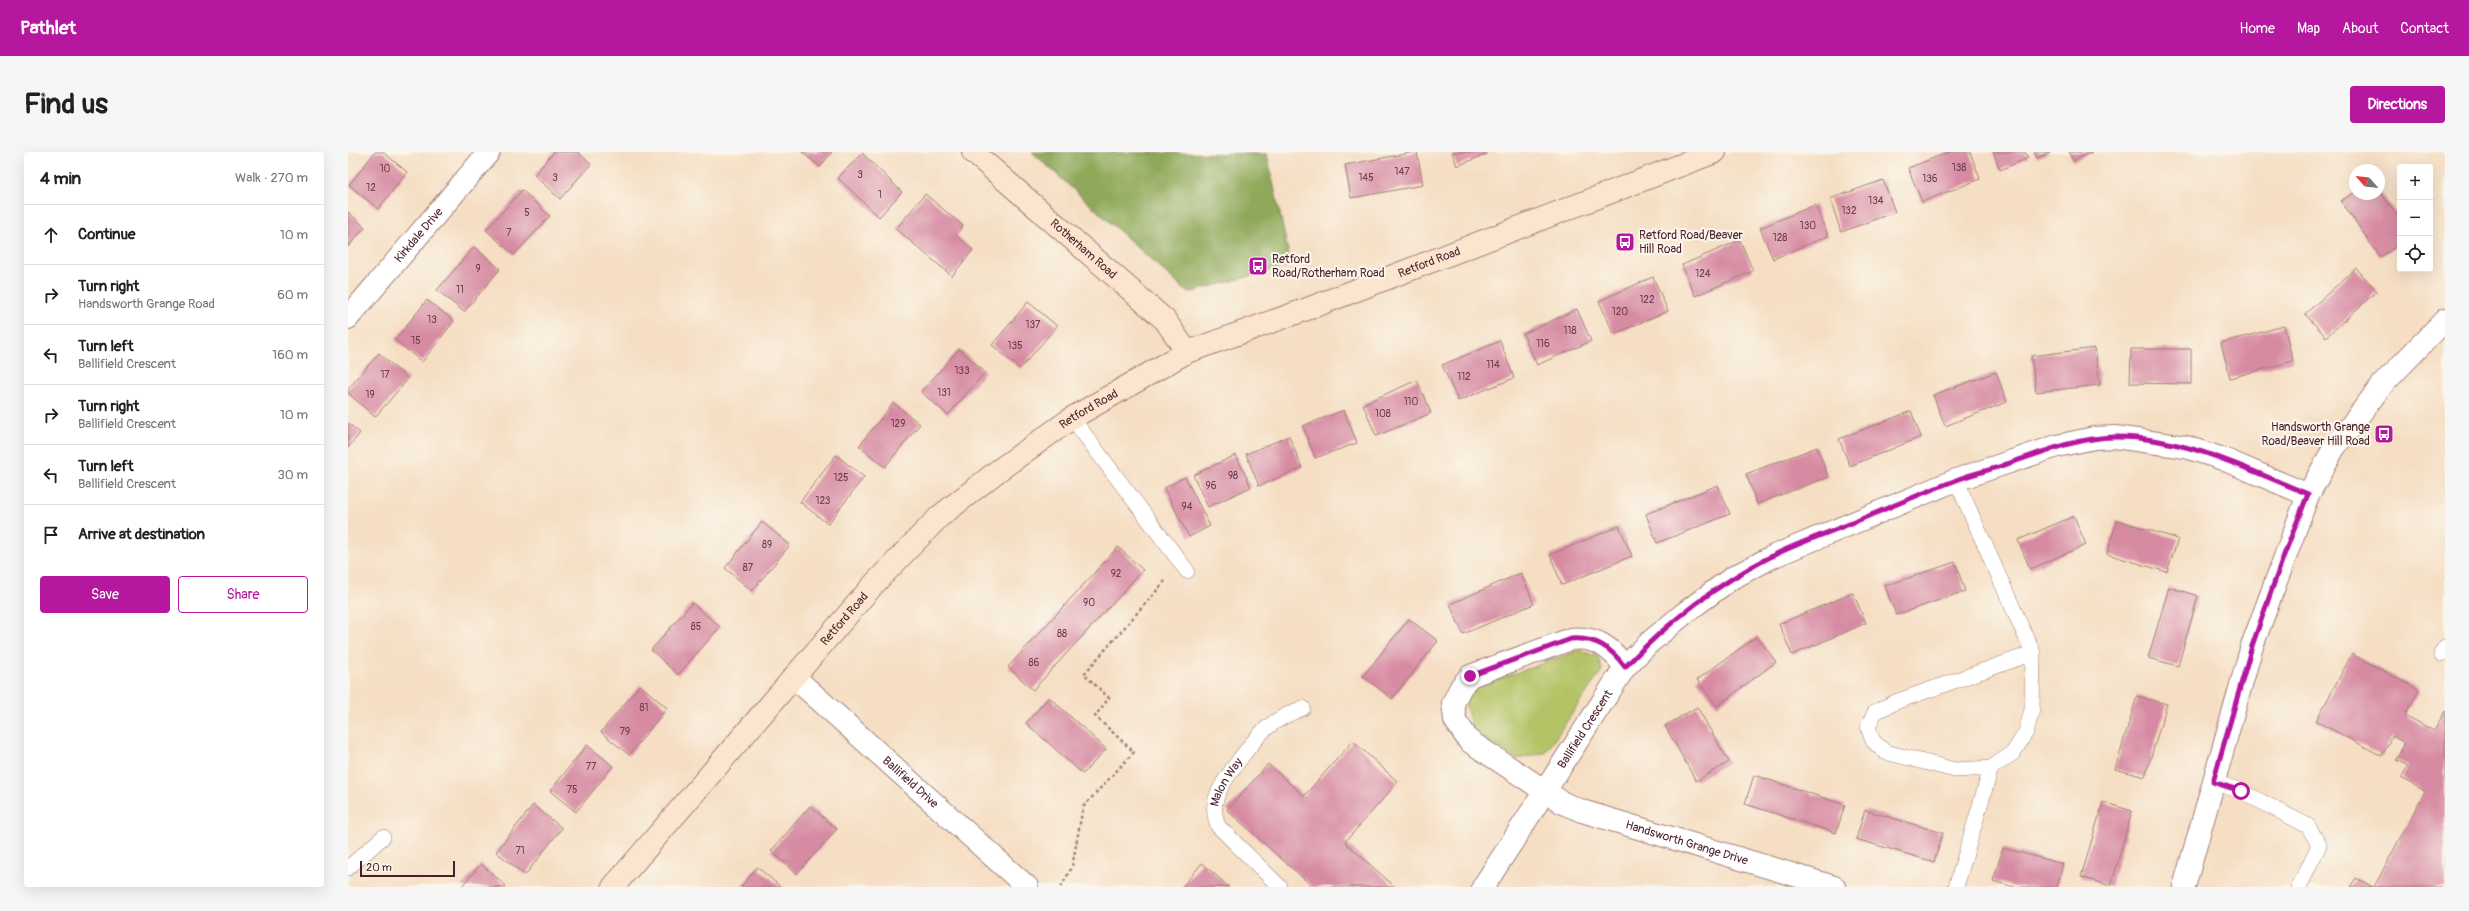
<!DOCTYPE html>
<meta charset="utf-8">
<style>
body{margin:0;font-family:Pangolin,sans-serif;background:#f6f6f6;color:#202124}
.controls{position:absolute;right:12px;top:12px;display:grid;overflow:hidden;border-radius:4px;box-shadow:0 4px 16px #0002}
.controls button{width:36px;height:36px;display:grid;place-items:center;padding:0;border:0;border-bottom:1px solid #e0e0e0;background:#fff;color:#202124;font:20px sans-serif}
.compass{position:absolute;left:2001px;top:12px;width:36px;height:36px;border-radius:50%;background:#fff;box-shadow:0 4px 16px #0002;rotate:297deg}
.scale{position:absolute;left:12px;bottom:10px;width:95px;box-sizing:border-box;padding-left:4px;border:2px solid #4a1f2b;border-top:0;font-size:11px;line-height:14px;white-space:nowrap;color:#4a1f2b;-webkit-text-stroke:3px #fbf7ec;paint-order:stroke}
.stop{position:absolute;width:12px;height:12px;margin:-9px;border:3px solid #b5179e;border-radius:50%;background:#fff}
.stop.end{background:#b5179e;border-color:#fff;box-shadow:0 1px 4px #0008}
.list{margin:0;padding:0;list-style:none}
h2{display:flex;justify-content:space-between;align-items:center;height:52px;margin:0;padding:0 16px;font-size:17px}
h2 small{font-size:13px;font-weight:400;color:#757577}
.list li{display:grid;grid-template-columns:26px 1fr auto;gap:12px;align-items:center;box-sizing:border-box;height:60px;padding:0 16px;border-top:1px solid #e0e0e0}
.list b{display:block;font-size:15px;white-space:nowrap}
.list p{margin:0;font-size:13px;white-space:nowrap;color:#757577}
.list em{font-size:13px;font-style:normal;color:#757577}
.actions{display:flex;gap:8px;padding:12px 16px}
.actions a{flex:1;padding:9px 0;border:1px solid #b5179e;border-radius:4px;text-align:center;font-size:14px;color:#b5179e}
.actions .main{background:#b5179e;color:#fff}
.icon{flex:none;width:22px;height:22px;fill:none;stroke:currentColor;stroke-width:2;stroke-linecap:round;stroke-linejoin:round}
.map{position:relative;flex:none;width:2097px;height:735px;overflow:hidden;border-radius:4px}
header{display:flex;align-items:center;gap:24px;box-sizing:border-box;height:56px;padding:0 20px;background:#b5179e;color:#fff}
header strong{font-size:19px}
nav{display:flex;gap:22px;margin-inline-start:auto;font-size:14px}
.intro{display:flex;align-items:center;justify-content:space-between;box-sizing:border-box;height:96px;padding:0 24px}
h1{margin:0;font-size:28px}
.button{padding:10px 18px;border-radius:4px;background:#b5179e;color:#fff;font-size:14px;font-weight:700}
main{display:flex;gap:24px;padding:0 24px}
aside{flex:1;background:#fff;border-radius:4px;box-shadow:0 4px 16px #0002}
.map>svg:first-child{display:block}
.green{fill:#b4c365;stroke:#7f7148}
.forest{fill:#8fa95a;stroke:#6c6442}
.building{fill:#d78ba3}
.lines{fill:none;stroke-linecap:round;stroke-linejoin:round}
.service-casing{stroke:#a07e77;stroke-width:16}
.minor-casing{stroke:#a07e77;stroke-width:24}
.secondary-casing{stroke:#a07e77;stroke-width:24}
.path{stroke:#a07e77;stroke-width:2.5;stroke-dasharray:3 3;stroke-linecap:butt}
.service{stroke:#fff;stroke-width:15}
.minor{stroke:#fff;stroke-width:22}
.secondary{stroke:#fce5cf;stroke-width:22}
.route{stroke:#b5179e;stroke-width:5}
.labels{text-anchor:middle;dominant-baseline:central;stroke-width:4;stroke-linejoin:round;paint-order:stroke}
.number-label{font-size:10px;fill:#6d3a49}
.street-label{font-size:12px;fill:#4a1f2b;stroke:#fbf7ec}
.poi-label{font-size:12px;fill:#4a1f2b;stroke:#fbf7ec;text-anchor:start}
</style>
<header>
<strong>Pathlet</strong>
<nav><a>Home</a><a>Map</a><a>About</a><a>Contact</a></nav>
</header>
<div class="intro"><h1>Find us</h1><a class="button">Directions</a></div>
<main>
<aside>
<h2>4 min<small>Walk · 270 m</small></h2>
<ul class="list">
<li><svg class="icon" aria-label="ahead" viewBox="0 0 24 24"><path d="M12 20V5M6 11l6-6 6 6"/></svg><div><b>Continue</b></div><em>10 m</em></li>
<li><svg class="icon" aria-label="right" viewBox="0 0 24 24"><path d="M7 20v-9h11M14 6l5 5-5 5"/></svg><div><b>Turn right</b><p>Handsworth Grange Road</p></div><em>60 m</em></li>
<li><svg class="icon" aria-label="left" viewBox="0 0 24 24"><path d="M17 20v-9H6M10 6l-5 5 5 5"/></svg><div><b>Turn left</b><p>Ballifield Crescent</p></div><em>160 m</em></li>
<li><svg class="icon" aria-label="right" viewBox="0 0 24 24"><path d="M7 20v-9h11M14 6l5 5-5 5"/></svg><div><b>Turn right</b><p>Ballifield Crescent</p></div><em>10 m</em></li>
<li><svg class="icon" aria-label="left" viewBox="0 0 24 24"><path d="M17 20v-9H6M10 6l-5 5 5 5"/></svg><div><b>Turn left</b><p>Ballifield Crescent</p></div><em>30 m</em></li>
<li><svg class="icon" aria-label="arrive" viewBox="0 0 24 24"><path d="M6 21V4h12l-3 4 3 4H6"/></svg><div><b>Arrive at destination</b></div></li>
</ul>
<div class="actions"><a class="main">Save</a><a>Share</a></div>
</aside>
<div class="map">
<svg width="2097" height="735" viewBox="0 0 2097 735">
<rect width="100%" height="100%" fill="#fbf7ec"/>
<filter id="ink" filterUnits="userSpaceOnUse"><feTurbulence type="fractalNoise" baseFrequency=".025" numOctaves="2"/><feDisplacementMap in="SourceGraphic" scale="8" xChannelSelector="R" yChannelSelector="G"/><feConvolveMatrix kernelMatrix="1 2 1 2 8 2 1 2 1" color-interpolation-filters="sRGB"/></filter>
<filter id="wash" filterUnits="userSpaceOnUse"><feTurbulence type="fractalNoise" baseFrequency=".012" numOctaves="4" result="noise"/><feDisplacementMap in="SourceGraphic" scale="16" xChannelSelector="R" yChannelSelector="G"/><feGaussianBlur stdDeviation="0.9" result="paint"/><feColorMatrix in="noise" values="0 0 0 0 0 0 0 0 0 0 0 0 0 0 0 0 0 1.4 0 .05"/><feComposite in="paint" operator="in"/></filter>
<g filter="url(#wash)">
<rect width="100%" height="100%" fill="#f5dec3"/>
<!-- green -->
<path class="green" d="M1232 498 1250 505 1254 518 1197 601 1169 607 1125 581 1117 550 1129 535Z"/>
<!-- forest -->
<path class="forest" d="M684 0 919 2 943 113 840 141Z"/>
<g id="blocks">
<!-- building -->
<path class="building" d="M27 0H35L59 20 30 57 1 33Z
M206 0H230L243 12 212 47 186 23Z
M454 0H484L472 15Z
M1067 0H1069L1075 33 1003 46 997 13Z
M1104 0H1138L1139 2 1109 14Z
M1601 0H1622L1632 27 1574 50 1560 16Z
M1645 0H1677L1680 6 1652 18Z
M1686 0H1702L1689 6Z
M1721 0H1744L1725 9Z
M514 1 554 40 531 65 490 26Z
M1535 28 1547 60 1493 80 1482 47Z
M174 38 202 64 166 103 138 78Z
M2031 38 2052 67V92L2032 105 1993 49 2007 40V42H2031Z
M577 42 615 74 608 83 625 98 604 124 548 77Z
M1467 53 1480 84 1425 107 1412 76Z
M0 60 17 75 0 95Z
M1392 88 1405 119 1347 144 1334 113Z
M126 95 152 117 116 160 89 138Z
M2008 116 2029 139 1978 185 1957 162Z
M1305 125 1320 159 1266 182 1251 149Z
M79 148 106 169 74 210 47 188Z
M680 150 709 174 672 217 644 193Z
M1229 157 1243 189 1189 213 1175 182Z
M1936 174 1945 209 1882 226 1873 191Z
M1152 189 1166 226 1110 249 1094 213Z
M1747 196 1752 233 1688 240 1683 204Z
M611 197 637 220 600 263 573 240Z
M1783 197H1843V232L1782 231Z
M31 201 60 227 27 265 0 241V237Z
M1648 220 1659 250 1597 274 1585 243Z
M1069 228 1083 261 1028 284 1015 252Z
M545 251 572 272 537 315 511 294Z
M996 258 1009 291 967 306 955 274Z
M1563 259 1573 285 1502 314 1491 287Z
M0 271 12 281 0 296Z
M941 284 954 316 911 334 898 302Z
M1469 295 1480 325 1409 352 1398 322Z
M488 303 516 325 480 372 452 350Z
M888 303 903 335 860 355 845 323Z
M837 325 862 374 841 385 816 336Z
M1370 333 1382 362 1309 391 1298 362Z
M1726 364 1738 393 1682 417 1670 388Z
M1769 368 1830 387 1819 420 1759 402Z
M414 370 442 393 404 439 377 416Z
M1271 374 1284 404 1214 433 1202 403Z
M770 395 795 418 685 538 660 515Z
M1607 410 1617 439 1548 463 1537 434Z
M1173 421 1186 452 1115 482 1102 452Z
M1821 435 1850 444 1830 514 1800 506Z
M1505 441 1518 471 1444 503 1431 472Z
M344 451 372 475 330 523 303 498Z
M1061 467 1090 489 1044 547 1015 524Z
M1409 484 1428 510 1369 554 1349 528Z
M2004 502 2071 538 2057 563 2086 579 2097 559V735H2026L2077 639 2053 626 2060 614 2048 608 2057 591 2044 584 2034 604 1968 569Z
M292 533 319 556 281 603 253 580Z
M1789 544 1819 552 1797 625 1767 617Z
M701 545 758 597 735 622 678 571Z
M1349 555 1381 610 1348 629 1317 574Z
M1005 589 1050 630 997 690 1047 735H965L879 658 920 612 956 644Z
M239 593 265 614 228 660 202 639Z
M1406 623 1497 653 1488 681 1397 652Z
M1755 650 1784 659 1763 734 1733 725Z
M185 653 214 676 177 723 148 700Z
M462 654 489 677 449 722 423 699Z
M1517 658 1595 681 1586 710 1508 687Z
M1655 696 1715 712 1709 735H1666L1645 729Z
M854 711 881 735H834Z
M133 712 158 734 157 735H113Z
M409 715 433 735H393Z
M2008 726 2025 735H2003Z"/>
</g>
</g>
<g filter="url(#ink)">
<use href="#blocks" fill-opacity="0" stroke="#a07e77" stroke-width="1"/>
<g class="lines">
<defs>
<g id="service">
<path d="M724 266 839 419"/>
<path d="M1608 328 1685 501 1684 558 1678 580 1665 601 1643 616 1607 618 1537 600 1525 589 1520 575 1527 560 1550 549 1685 501"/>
<path d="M2093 502 2097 495"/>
<path d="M1865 630 1893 639 1960 674 1971 693 1951 735"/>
<path d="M0 716 35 685"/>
<path id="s1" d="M932 735 870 674C867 665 865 655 868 647 871 632 908 584 920 575 931 566 942 561 955 556"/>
<path d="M1608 735 1643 616"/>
</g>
<g id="minor">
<path id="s2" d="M0 166 141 0"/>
<path id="s3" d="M1277 515C1263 496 1248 484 1223 487L1122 524 1113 535 1105 551 1107 568 1121 589 1215 651 1234 659 1486 735"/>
<path id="s4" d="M446 525 679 735"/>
<path id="s5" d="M1135 735 1277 515 1302 490 1338 460 1384 426 1426 404 1608 328 1709 294 1746 286 1767 285 1838 295 1875 307 1960 343"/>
<path d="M1836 735 1904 494 1960 343 1986 296 2034 233 2097 168"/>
</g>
<g id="secondary">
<path id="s6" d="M625 0 817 168 839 200"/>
<path id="s7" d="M265 735 527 431 591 365 651 318 724 266 839 200 962 156 1367 0"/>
</g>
</defs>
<!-- service casing -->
<use href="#service" class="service-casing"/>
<!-- minor casing -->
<use href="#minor" class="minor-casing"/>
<!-- secondary casing -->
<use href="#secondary" class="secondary-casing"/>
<!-- path -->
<path class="path" d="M713 735 724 715 735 655 786 600 747 564 761 546 736 522 817 429"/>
<!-- service -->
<use href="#service" class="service"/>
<!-- minor -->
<use href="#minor" class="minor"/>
<!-- secondary -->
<use href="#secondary" class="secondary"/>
</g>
</g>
<g class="lines" filter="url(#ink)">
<!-- route -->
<path class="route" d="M1122 524 1223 487C1248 485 1263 496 1277 515 1319 471 1369 432 1424 404 1452 390 1483 380 1511 368 1543 355 1574 341 1606 329 1622 322 1640 319 1656 313 1693 301 1727 286 1766 285 1834 284 1899 317 1960 342L1936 403 1904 494 1865 630 1893 639"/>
</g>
<!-- icons -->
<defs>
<symbol id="bus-square" viewBox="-11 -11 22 22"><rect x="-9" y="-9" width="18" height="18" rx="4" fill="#b5179e" stroke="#fbf7ec"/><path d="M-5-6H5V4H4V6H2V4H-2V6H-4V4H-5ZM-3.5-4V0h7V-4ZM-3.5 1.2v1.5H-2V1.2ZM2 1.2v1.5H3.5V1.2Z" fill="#fff"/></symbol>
</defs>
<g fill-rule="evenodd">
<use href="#bus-square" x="1266" y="79" width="22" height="22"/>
<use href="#bus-square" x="899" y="103" width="22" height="22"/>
<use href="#bus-square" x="2025" y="271" width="22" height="22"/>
</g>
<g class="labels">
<!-- number labels -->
<g class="number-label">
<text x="1611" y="16">138</text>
<text x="37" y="17">10</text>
<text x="1054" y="20">147</text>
<text x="512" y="23">3</text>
<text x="207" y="26">3</text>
<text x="1018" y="26">145</text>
<text x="1582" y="27">136</text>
<text x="23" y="36">12</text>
<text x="532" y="43">1</text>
<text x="1528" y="49">134</text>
<text x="1501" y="59">132</text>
<text x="179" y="61">5</text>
<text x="1460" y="74">130</text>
<text x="161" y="81">7</text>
<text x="1432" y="86">128</text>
<text x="130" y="117">9</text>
<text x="1355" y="122">124</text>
<text x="112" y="138">11</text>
<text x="1299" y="148">122</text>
<text x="1272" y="160">120</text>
<text x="84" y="168">13</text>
<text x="685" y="173">137</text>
<text x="1222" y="179">118</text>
<text x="68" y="189">15</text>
<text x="1195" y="192">116</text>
<text x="667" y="194">135</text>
<text x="1145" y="213">114</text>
<text x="614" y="219">133</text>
<text x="37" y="223">17</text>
<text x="1116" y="225">112</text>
<text x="596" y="241">131</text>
<text x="22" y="243">19</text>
<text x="1063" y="250">110</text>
<text x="1035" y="262">108</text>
<text x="550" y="272">129</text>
<text x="885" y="324">98</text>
<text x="493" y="326">125</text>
<text x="863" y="334">96</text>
<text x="475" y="349">123</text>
<text x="839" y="355">94</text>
<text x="419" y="393">89</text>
<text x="400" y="416">87</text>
<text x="768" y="422">92</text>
<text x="741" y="451">90</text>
<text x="348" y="475">85</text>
<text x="714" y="482">88</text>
<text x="686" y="511">86</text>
<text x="296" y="556">81</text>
<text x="277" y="580">79</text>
<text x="243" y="615">77</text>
<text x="224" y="638">75</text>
<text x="172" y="699">71</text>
</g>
<!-- street labels -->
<g class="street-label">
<text stroke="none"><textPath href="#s2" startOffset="109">Kirkdale Drive</textPath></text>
<text stroke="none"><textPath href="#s6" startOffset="147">Rotherham Road</textPath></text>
<text stroke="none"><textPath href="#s7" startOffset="1050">Retford Road</textPath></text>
<text stroke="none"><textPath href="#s7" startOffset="678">Retford Road</textPath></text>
<text stroke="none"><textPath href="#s7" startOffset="354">Retford Road</textPath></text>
<text stroke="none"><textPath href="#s5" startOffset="188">Ballifield Crescent</textPath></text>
<text stroke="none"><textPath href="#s4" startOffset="157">Ballifield Drive</textPath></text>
<text stroke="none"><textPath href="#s1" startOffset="134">Malon Way</textPath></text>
<text stroke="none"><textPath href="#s3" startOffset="489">Handsworth Grange Drive</textPath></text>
</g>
<!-- poi labels -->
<g class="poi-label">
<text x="1291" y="83">Retford Road/Beaver<tspan x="1291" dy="14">Hill Road</tspan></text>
<text x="924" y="107">Retford<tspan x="924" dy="14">Road/Rotherham Road</tspan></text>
<text x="2022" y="275" text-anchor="end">Handsworth Grange<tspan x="2022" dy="14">Road/Beaver Hill Road</tspan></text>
</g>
</g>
</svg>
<div class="controls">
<button>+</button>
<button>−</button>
<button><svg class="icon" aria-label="locate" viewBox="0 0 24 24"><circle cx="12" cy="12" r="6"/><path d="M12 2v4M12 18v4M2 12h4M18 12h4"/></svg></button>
</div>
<svg class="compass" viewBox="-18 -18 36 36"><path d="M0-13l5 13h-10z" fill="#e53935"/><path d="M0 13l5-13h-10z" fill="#757577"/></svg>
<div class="scale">20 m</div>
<div class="stop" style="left:1893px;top:639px"></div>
<div class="stop end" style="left:1122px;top:524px"></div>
</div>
</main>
